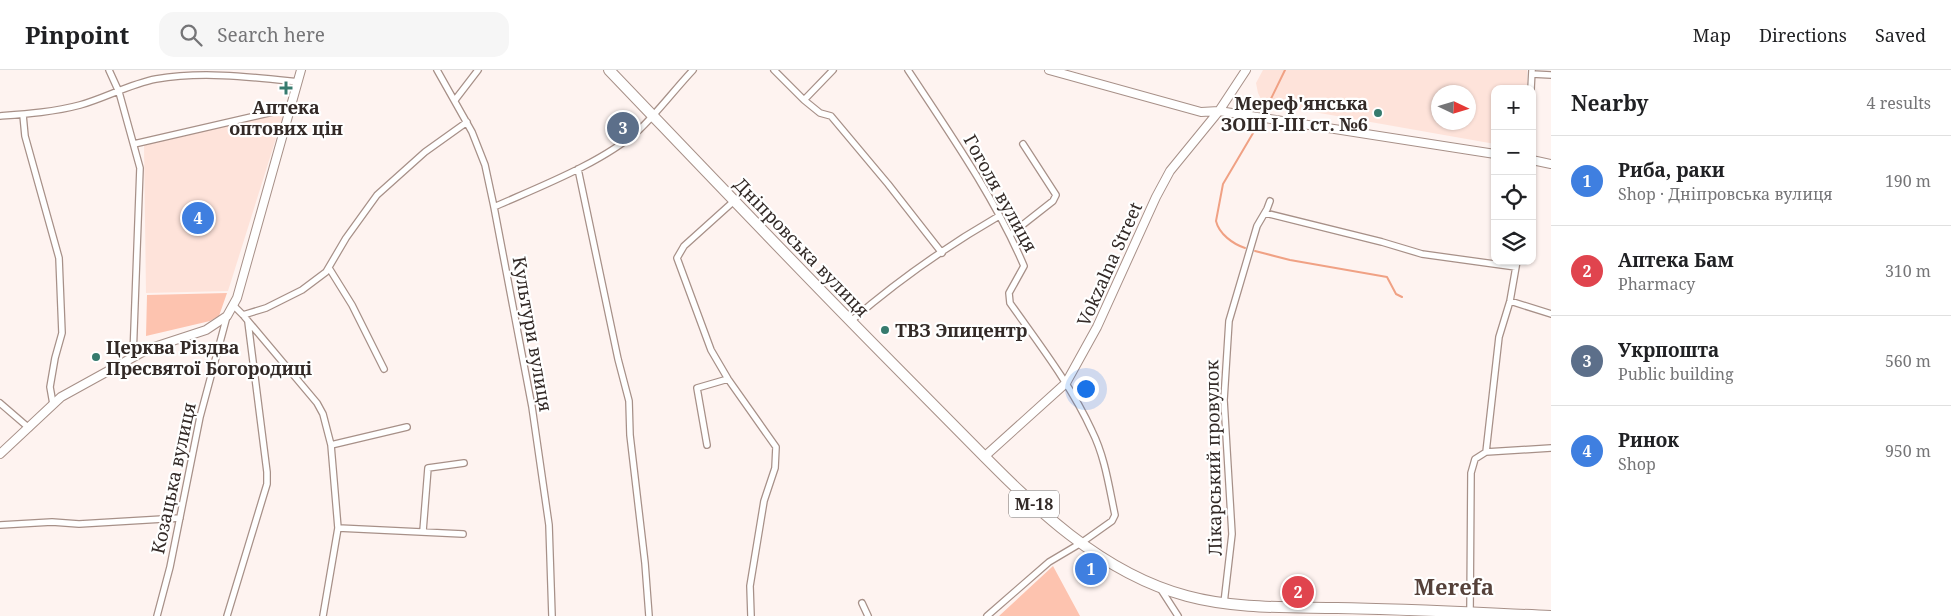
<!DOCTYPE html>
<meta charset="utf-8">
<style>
body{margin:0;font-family:"Noto Serif",serif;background:#f6f6f6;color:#202124}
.controls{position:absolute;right:15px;top:15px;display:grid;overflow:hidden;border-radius:10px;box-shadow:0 1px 4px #0004}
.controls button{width:45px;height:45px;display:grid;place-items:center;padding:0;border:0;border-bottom:1px solid #e0e0e0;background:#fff;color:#202124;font:25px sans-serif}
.compass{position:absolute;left:1431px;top:15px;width:45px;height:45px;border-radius:50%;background:#fff;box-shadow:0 1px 4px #0004;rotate:94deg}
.you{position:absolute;left:1085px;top:318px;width:18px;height:18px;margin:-12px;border:4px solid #fff;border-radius:50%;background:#1a73e8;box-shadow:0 0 0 8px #1a73e833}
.badge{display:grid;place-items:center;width:32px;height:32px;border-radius:50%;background:#367b6e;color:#fff;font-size:16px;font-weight:700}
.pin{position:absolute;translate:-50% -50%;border:2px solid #fff;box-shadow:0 1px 5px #0006}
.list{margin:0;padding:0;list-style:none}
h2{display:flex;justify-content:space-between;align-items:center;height:65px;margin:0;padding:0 20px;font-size:21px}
h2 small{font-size:16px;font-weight:400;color:#757577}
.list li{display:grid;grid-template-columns:32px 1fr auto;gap:15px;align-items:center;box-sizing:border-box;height:90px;padding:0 20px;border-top:1px solid #e0e0e0}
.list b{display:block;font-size:19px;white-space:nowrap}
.list p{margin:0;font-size:16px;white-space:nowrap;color:#757577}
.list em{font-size:16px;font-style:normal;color:#757577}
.icon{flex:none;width:28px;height:28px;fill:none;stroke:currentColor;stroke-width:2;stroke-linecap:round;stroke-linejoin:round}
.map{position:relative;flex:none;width:1551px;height:546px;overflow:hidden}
header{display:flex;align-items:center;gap:30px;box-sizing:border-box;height:70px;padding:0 25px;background:#fff;border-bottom:1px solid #e0e0e0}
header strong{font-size:24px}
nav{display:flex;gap:28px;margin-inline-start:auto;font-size:18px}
.search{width:350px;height:45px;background:#f6f6f6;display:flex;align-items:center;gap:12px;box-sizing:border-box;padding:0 18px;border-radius:15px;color:#757577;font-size:19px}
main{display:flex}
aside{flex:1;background:#fff}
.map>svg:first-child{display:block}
.built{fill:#fee3da;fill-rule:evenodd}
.green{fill:#fdc3af}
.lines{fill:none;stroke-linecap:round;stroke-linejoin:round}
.stream{stroke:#f0a184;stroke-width:2}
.minor-casing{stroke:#a79088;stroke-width:8}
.tertiary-casing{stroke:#a79088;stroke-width:10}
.trunk-casing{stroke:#a79088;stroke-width:12}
.minor{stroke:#fff;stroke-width:5.5}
.tertiary{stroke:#fff;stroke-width:8}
.trunk{stroke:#fff;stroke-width:10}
.poi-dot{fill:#367b6e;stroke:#fff;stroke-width:2}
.labels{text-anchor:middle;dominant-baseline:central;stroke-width:4.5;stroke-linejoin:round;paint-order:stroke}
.shield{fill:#fff;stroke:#706a68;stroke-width:1}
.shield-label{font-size:16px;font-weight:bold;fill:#332a27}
.poi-label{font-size:18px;font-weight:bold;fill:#332a27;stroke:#fff;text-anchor:start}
.street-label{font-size:18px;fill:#332a27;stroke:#fff}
.district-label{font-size:22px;font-weight:bold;fill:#55413a;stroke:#fff}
</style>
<header>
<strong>Pinpoint</strong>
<div class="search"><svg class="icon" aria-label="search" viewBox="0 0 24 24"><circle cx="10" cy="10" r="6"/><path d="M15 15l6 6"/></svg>Search here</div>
<nav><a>Map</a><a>Directions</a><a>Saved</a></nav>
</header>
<main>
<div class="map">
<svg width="1551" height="546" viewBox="0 0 1551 546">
<rect width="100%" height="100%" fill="#fef3f0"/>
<!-- built -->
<path class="built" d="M1263 0H1527V19H1495V74L1263 33 1258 23 1256 13ZM1438 22H1468V52H1438Z
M284 43 228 221 146 223 144 75Z"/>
<!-- green -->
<path class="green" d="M227 223 219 246 210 251 146 266 147 225Z
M1053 496 1080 546H999Z"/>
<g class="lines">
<!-- stream -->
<path class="stream" d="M1264 43 1285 0
M1245 178C1233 174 1219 164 1216 151L1223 114 1259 53
M1255 181 1290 190 1387 207 1396 224 1402 227"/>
<defs>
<path id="minor" d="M109 0 119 22 140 98 133 287
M437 0 472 62 485 95 494 137 532 337 549 455 552 546
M774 0 804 30 833 0
M908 0C949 62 995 128 1024 196L1009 223 1010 233C1039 274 1071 315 1092 361 1105 387 1109 417 1115 445L1112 451 1081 473 1049 492 987 546
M1532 4 1551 5
M1531 19 1532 0
M455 30 478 0
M804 30 820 43 831 46 888 114 942 183
M23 45 25 66 59 188 62 263 55 288 50 317 53 334
M0 46C26 44 54 42 80 35 105 28 130 14 156 9 203 1 251 7 298 12
M134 74 290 38
M578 99 618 289 629 331 630 365 645 493 649 546
M734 131 684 176 677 188 711 280 728 309 776 377 775 398 764 431 750 516 751 546
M494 137C539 117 602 93 639 60 658 42 675 19 693 0
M1265 143 1382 172 1422 184 1516 197
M1011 164 1053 131 1056 125 1023 74
M329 198 352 235 384 299
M1510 231 1551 244
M233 235 243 245 317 333 323 344 331 375 338 458 323 546
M243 245 266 238 302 220 326 202 346 168 377 125 425 82 467 52
M851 251C896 212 947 176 999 146
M0 333 29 358
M331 375 407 357
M707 375 697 318 728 309
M1486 382 1551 378
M0 455 52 452 79 454 180 448
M338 458 463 464
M423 461 428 398 464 393
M1160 518 1178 546
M862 533 868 546
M1224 533 1232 464 1224 330 1229 251 1257 156 1267 139 1270 131
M1470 543 1471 403 1475 389 1486 382 1499 267 1510 231 1517 191
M157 546 170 497 200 347 227 246
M227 546 267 414V402L248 252"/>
<path id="tertiary" d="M1049 0 1201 42 1219 41 1495 84
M1532 90 1551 94
M0 384 61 327 148 279 206 260 227 246 237 228 301 0
M984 387 1066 313 1097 257 1156 127 1170 101 1219 41 1246 0"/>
<path id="trunk" d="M609 0C701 96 793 193 886 287 915 316 943 345 972 374 1033 436 1100 503 1187 526 1235 539 1287 537 1337 538 1408 539 1480 543 1551 546"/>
</defs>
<!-- minor casing -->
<use href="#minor" class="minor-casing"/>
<!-- tertiary casing -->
<use href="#tertiary" class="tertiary-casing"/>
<!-- trunk casing -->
<use href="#trunk" class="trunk-casing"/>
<!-- minor -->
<use href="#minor" class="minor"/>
<!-- tertiary -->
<use href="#tertiary" class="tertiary"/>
<!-- trunk -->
<use href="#trunk" class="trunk"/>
</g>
<!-- markers -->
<g class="poi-dot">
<path d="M283.5 10.5h5v5h5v5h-5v5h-5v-5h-5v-5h5z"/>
<circle cx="1378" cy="43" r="5"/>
<circle cx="885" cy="260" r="5"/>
<circle cx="96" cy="287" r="5"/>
</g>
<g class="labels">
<!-- shield labels -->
<rect class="shield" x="1009" y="420.5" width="50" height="27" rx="4"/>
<g class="shield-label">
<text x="1034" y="434">М-18</text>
</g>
<!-- poi labels -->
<g class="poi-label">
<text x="1368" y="33" text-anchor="end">Мереф'янська<tspan x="1368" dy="21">ЗОШ І-ІІІ ст. №6</tspan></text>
<text x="286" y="37" text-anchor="middle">Аптека<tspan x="286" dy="21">оптових цін</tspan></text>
<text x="895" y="260">ТВЗ Эпицентр</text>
<text x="106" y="277">Церква Різдва<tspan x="106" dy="21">Пресвятої Богородиці</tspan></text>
</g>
<!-- street labels -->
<g class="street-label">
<text transform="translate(1001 123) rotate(61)">Гоголя вулиця</text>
<text transform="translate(802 177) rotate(46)">Дніпровська вулиця</text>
<text transform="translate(1109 194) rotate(-66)">Vokzalna Street</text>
<text transform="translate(533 264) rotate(80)">Культури вулиця</text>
<text transform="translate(1213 388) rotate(-91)">Лікарський провулок</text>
<text transform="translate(173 408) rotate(-78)">Козацька вулиця</text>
</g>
<!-- district labels -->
<g class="district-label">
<text x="1454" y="516">Merefa</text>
</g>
</g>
</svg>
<div class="controls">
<button>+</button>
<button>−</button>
<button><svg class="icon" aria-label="locate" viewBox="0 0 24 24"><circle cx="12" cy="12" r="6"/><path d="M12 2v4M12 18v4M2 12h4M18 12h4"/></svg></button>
<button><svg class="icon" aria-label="layers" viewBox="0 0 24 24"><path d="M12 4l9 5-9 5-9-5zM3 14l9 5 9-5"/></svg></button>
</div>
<svg class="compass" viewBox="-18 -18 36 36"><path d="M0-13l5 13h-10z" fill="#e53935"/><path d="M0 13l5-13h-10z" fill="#757577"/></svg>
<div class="you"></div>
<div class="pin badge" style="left:1091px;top:499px;background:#3f7fe0">1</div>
<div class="pin badge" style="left:1298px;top:522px;background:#e0444e">2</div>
<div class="pin badge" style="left:623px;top:58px;background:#5c6f8a">3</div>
<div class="pin badge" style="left:198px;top:148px;background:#3f7fe0">4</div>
</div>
<aside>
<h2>Nearby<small>4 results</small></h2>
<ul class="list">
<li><span class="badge" style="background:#3f7fe0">1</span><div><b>Риба, раки</b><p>Shop · Дніпровська вулиця</p></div><em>190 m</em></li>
<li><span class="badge" style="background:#e0444e">2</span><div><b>Аптека Бам</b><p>Pharmacy</p></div><em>310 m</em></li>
<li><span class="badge" style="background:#5c6f8a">3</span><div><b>Укрпошта</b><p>Public building</p></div><em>560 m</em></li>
<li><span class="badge" style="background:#3f7fe0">4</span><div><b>Ринок</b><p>Shop</p></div><em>950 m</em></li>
</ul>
</aside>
</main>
